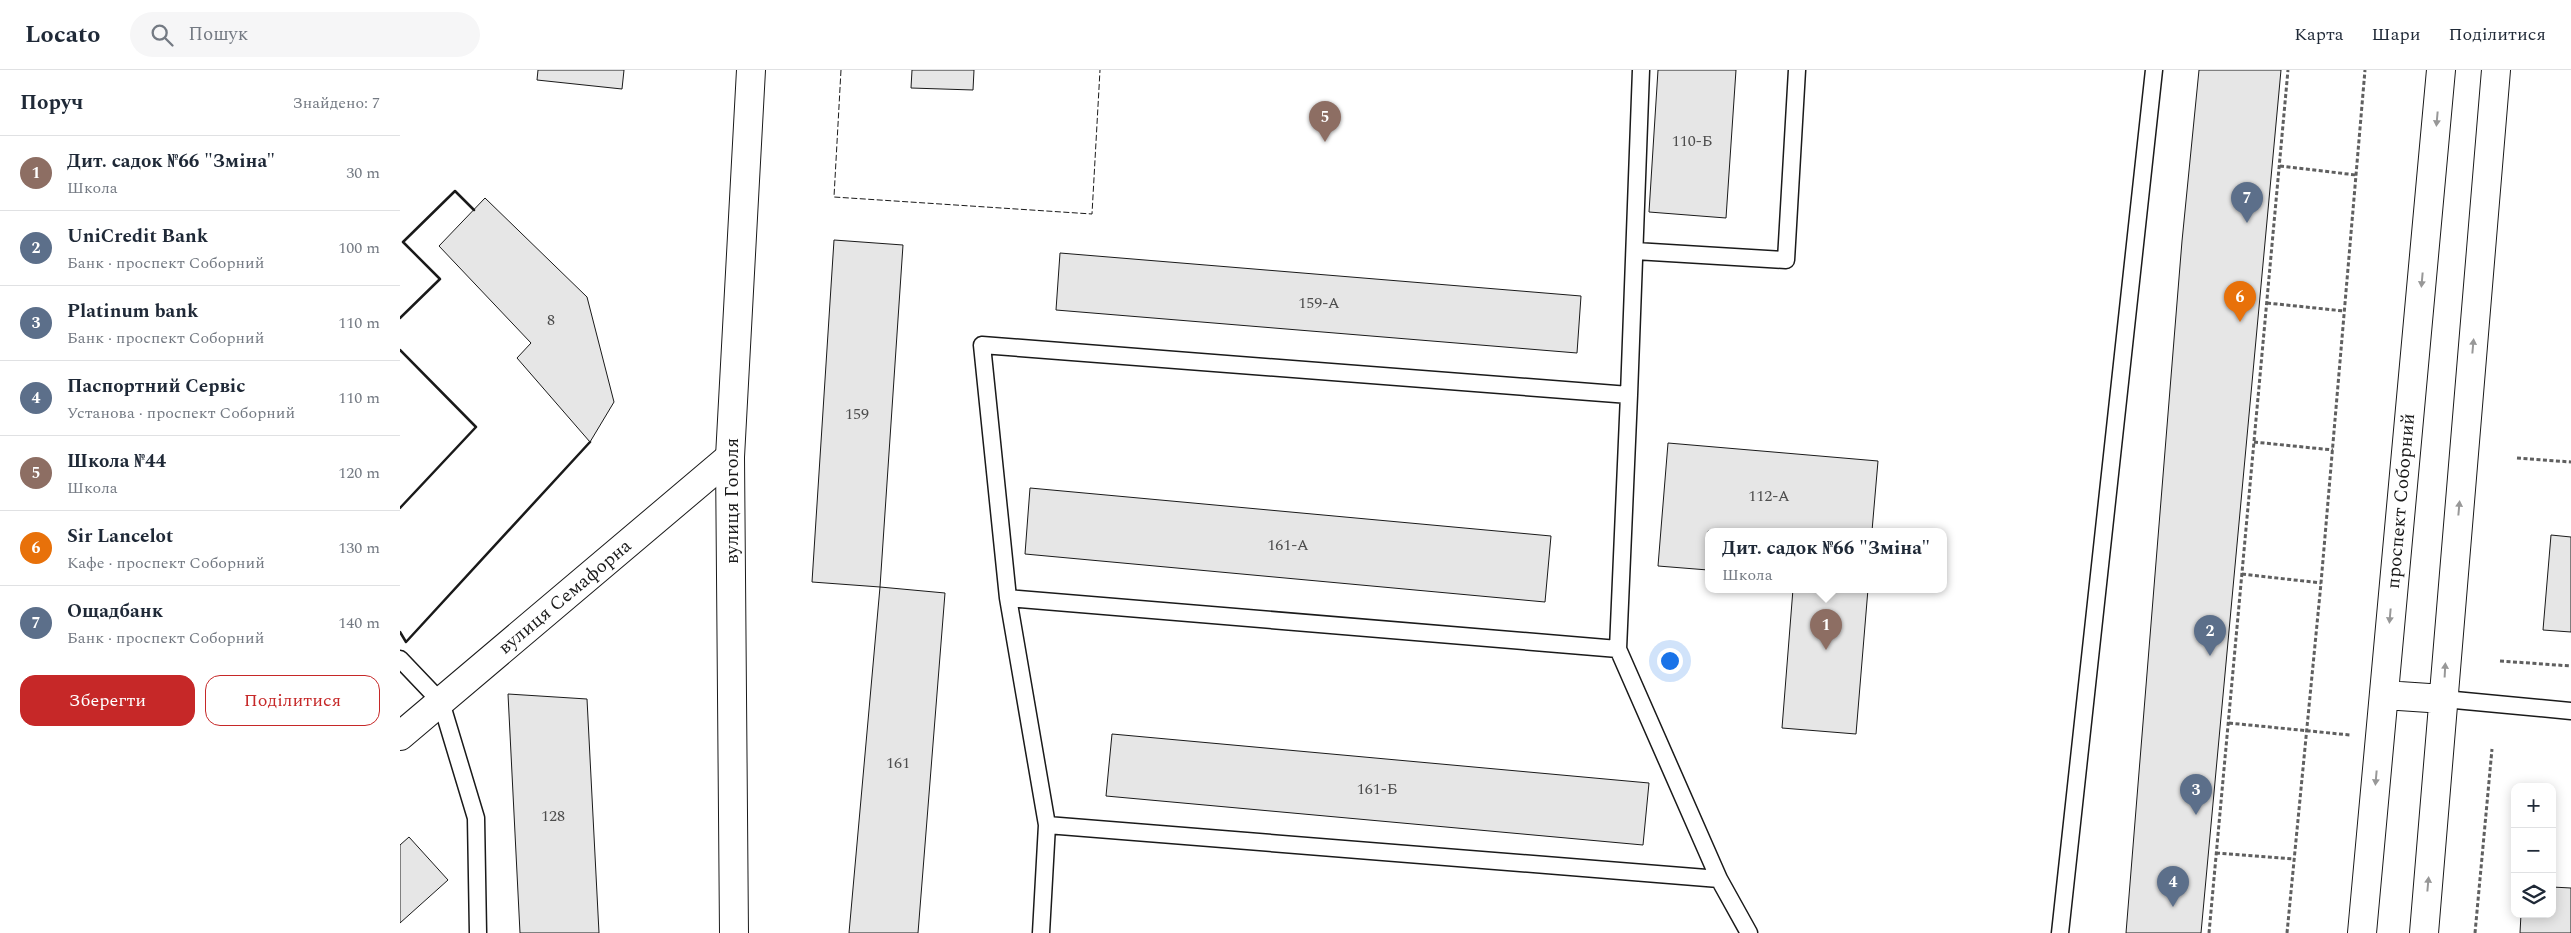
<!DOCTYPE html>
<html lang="uk">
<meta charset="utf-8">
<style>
body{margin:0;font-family:Spectral,serif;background:#f6f6f7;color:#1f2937}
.controls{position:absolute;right:15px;bottom:15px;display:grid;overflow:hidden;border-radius:10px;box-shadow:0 2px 12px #0003}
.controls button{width:45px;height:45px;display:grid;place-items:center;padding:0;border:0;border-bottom:1px solid #e0e1e3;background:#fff;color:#1f2937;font:25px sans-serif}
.you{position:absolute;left:1269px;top:590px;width:18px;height:18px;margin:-12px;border:4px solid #fff;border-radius:50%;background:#1a73e8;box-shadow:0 0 0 8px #1a73e833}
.badge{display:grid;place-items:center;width:32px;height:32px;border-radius:50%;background:#c62828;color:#fff;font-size:16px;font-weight:700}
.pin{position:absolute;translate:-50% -41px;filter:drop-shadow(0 1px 2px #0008)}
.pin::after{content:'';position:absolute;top:26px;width:18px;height:15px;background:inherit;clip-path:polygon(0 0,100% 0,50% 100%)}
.popup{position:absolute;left:1305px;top:458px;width:242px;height:65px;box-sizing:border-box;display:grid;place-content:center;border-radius:10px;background:#fff;filter:drop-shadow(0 1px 4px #0005);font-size:16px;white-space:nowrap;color:#747a83}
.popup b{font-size:19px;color:#1f2937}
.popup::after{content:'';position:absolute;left:50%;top:100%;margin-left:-10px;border:10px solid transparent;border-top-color:#fff}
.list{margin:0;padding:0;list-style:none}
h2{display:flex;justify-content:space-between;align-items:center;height:65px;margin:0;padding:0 20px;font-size:21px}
h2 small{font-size:16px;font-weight:400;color:#747a83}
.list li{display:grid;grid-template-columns:32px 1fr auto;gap:15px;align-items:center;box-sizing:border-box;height:75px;padding:0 20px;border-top:1px solid #e0e1e3}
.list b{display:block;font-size:19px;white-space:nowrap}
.list p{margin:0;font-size:16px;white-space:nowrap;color:#747a83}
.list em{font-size:16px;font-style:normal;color:#747a83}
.actions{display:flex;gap:10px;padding:15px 20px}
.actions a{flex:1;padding:11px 0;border:1px solid #c62828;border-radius:15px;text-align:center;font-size:18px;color:#c62828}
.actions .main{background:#c62828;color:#fff}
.icon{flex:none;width:28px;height:28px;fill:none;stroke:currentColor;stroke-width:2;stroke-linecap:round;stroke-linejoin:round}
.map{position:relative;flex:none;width:2171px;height:863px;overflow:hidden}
header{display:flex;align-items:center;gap:30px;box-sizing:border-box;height:70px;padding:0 25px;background:#fff;border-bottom:1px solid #e0e1e3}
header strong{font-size:24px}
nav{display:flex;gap:28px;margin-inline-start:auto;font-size:18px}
.search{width:350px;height:45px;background:#f6f6f7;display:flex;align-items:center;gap:12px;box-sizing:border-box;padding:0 18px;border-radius:28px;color:#747a83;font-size:19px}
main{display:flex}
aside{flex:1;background:#fff}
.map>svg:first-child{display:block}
.building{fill:#e6e6e6;stroke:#1a1a1a}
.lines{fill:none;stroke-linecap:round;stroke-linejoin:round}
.service-casing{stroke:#1a1a1a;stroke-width:19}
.minor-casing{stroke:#1a1a1a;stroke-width:30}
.tertiary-casing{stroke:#1a1a1a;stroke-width:30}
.primary-casing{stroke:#1a1a1a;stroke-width:30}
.path{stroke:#5f5f5f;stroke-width:3;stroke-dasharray:4 2.5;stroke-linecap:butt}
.service{stroke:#fff;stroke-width:16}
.minor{stroke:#fff;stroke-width:28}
.tertiary{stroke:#fff;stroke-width:28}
.primary{stroke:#fff;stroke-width:28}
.fence{stroke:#1a1a1a;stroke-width:1;stroke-dasharray:6 2.5;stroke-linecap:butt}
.wall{stroke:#1a1a1a;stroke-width:2.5}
.oneway{fill:#989898}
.labels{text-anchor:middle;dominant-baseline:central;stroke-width:4;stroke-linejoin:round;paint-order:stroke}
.number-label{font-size:16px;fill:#4d4d4d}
.street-label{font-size:19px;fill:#1a1a1a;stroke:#fff}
</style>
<header>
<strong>Locato</strong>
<div class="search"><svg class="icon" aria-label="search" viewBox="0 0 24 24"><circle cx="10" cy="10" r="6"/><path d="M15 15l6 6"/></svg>Пошук</div>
<nav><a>Карта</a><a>Шари</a><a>Поділитися</a></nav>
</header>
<main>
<aside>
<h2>Поруч<small>Знайдено: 7</small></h2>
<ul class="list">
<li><span class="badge" style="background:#8d6e63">1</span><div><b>Дит. садок №66 &quot;Зміна&quot;</b><p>Школа</p></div><em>30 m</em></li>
<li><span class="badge" style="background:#5c6f8a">2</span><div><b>UniCredit Bank</b><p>Банк · проспект Соборний</p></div><em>100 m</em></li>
<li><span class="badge" style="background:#5c6f8a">3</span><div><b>Platinum bank</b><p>Банк · проспект Соборний</p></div><em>110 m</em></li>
<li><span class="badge" style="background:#5c6f8a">4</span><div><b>Паспортний Сервіс</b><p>Установа · проспект Соборний</p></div><em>110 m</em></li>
<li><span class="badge" style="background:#8d6e63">5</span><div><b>Школа №44</b><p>Школа</p></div><em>120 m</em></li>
<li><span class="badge" style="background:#e8710a">6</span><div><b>Sir Lancelot</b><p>Кафе · проспект Соборний</p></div><em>130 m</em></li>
<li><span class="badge" style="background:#5c6f8a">7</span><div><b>Ощадбанк</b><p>Банк · проспект Соборний</p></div><em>140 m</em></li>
</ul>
<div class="actions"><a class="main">Зберегти</a><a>Поділитися</a></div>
</aside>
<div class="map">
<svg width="2171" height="863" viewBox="0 0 2171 863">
<rect width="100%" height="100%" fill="#fff"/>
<!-- building -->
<path class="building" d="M138 0H224L222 19 137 10Z
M512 0H574L573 20 511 18Z
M1258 0H1336L1326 148 1249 142Z
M1799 0H1881L1801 863H1726L1782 171Z
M85 128 187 227 214 332 190 372 117 288 131 273 39 176Z
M434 170 503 175 480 517 412 512Z
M660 183 1181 226 1177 283 656 240Z
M1268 373 1478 391 1472 461H1308V500L1258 496Z
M630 418 1151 466 1145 532 625 484Z
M2151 465 2171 467V562L2143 560Z
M480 517 545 523 518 863H449Z
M1393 519H1468L1456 664 1382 658Z
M108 624 187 629 199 863H120Z
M712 664 1249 713 1243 775 706 726Z
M9 767 48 810 0 853V775Z
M2152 817 2171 818V863H2120L2121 844H2152Z"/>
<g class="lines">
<defs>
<path id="service" d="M1235 181 1386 190 1397 0
M1229 325 1241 0
M608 528 582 275 1229 325 1218 579
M0 589 41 632 76 748 78 863
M2044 629 2171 641
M647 755 608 528 1218 579 1319 809
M641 863 647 755 1319 809 1349 863
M1660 863 1754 0"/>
<path id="minor" d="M0 666 330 387"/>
<path id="tertiary" d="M334 863 330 387 351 0"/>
<path id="primary" d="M1984 625 2044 629
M1962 863 2041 0
M2024 863 2096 0"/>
</defs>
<!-- service casing -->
<use href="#service" class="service-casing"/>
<!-- minor casing -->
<use href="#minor" class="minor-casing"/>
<!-- tertiary casing -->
<use href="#tertiary" class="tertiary-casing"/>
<!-- primary casing -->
<use href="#primary" class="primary-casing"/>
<!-- path -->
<path class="path" d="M1880 96 1956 105
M1867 233 1944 241
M1854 372 1933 380
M2117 388 2171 392
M1842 504 1921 513
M2100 591 2171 596
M1829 653 1950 665
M1816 783 1894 789
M1809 863 1888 0
M1887 863 1921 513 1965 0
M2075 863 2092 679"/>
<!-- service -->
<use href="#service" class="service"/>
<!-- minor -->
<use href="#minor" class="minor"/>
<!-- tertiary -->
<use href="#tertiary" class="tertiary"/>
<!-- primary -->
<use href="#primary" class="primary"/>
<!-- fence -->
<path class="fence" d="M441 0 434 127 692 144 700 0"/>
<!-- wall -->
<path class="wall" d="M0 248 40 209 3 172 55 121 74 140
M0 280 76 357 0 438
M0 562 6 572 190 372"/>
</g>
<!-- one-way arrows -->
<defs><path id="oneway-solid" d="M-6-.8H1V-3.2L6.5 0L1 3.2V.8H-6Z" transform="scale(1.25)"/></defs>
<g class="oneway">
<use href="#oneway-solid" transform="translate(2037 49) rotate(95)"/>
<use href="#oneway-solid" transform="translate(2022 210) rotate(95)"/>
<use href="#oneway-solid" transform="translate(2073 276) rotate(-85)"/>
<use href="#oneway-solid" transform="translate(2059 438) rotate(-85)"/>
<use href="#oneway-solid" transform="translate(1990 546) rotate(95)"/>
<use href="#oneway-solid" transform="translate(2045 600) rotate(-87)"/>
<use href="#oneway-solid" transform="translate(1976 708) rotate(95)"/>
<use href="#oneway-solid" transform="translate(2028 814) rotate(-85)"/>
</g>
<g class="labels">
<!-- number labels -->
<g class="number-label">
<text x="1292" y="71">110-Б</text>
<text x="919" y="233">159-А</text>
<text x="151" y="250">8</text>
<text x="457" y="344">159</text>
<text x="1369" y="426">112-А</text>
<text x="888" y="475">161-А</text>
<text x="498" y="693">161</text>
<text x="977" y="719">161-Б</text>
<text x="153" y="746">128</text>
</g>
<!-- street labels -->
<g class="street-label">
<text transform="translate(332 431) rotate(-90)">вулиця Гоголя</text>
<text transform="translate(2001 431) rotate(-85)">проспект Соборний</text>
<text transform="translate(165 527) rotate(-40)">вулиця Семафорна</text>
</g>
</g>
</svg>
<div class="controls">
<button>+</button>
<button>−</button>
<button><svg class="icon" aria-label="layers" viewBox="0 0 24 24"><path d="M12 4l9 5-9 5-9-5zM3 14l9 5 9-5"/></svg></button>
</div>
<div class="you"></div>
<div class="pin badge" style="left:1426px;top:580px;background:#8d6e63">1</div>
<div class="popup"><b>Дит. садок №66 &quot;Зміна&quot;</b>Школа</div>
<div class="pin badge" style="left:1810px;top:586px;background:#5c6f8a">2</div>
<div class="pin badge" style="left:1796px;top:745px;background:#5c6f8a">3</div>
<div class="pin badge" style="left:1773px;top:837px;background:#5c6f8a">4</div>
<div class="pin badge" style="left:925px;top:72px;background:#8d6e63">5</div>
<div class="pin badge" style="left:1840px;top:252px;background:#e8710a">6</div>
<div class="pin badge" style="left:1847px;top:153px;background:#5c6f8a">7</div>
</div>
</main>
